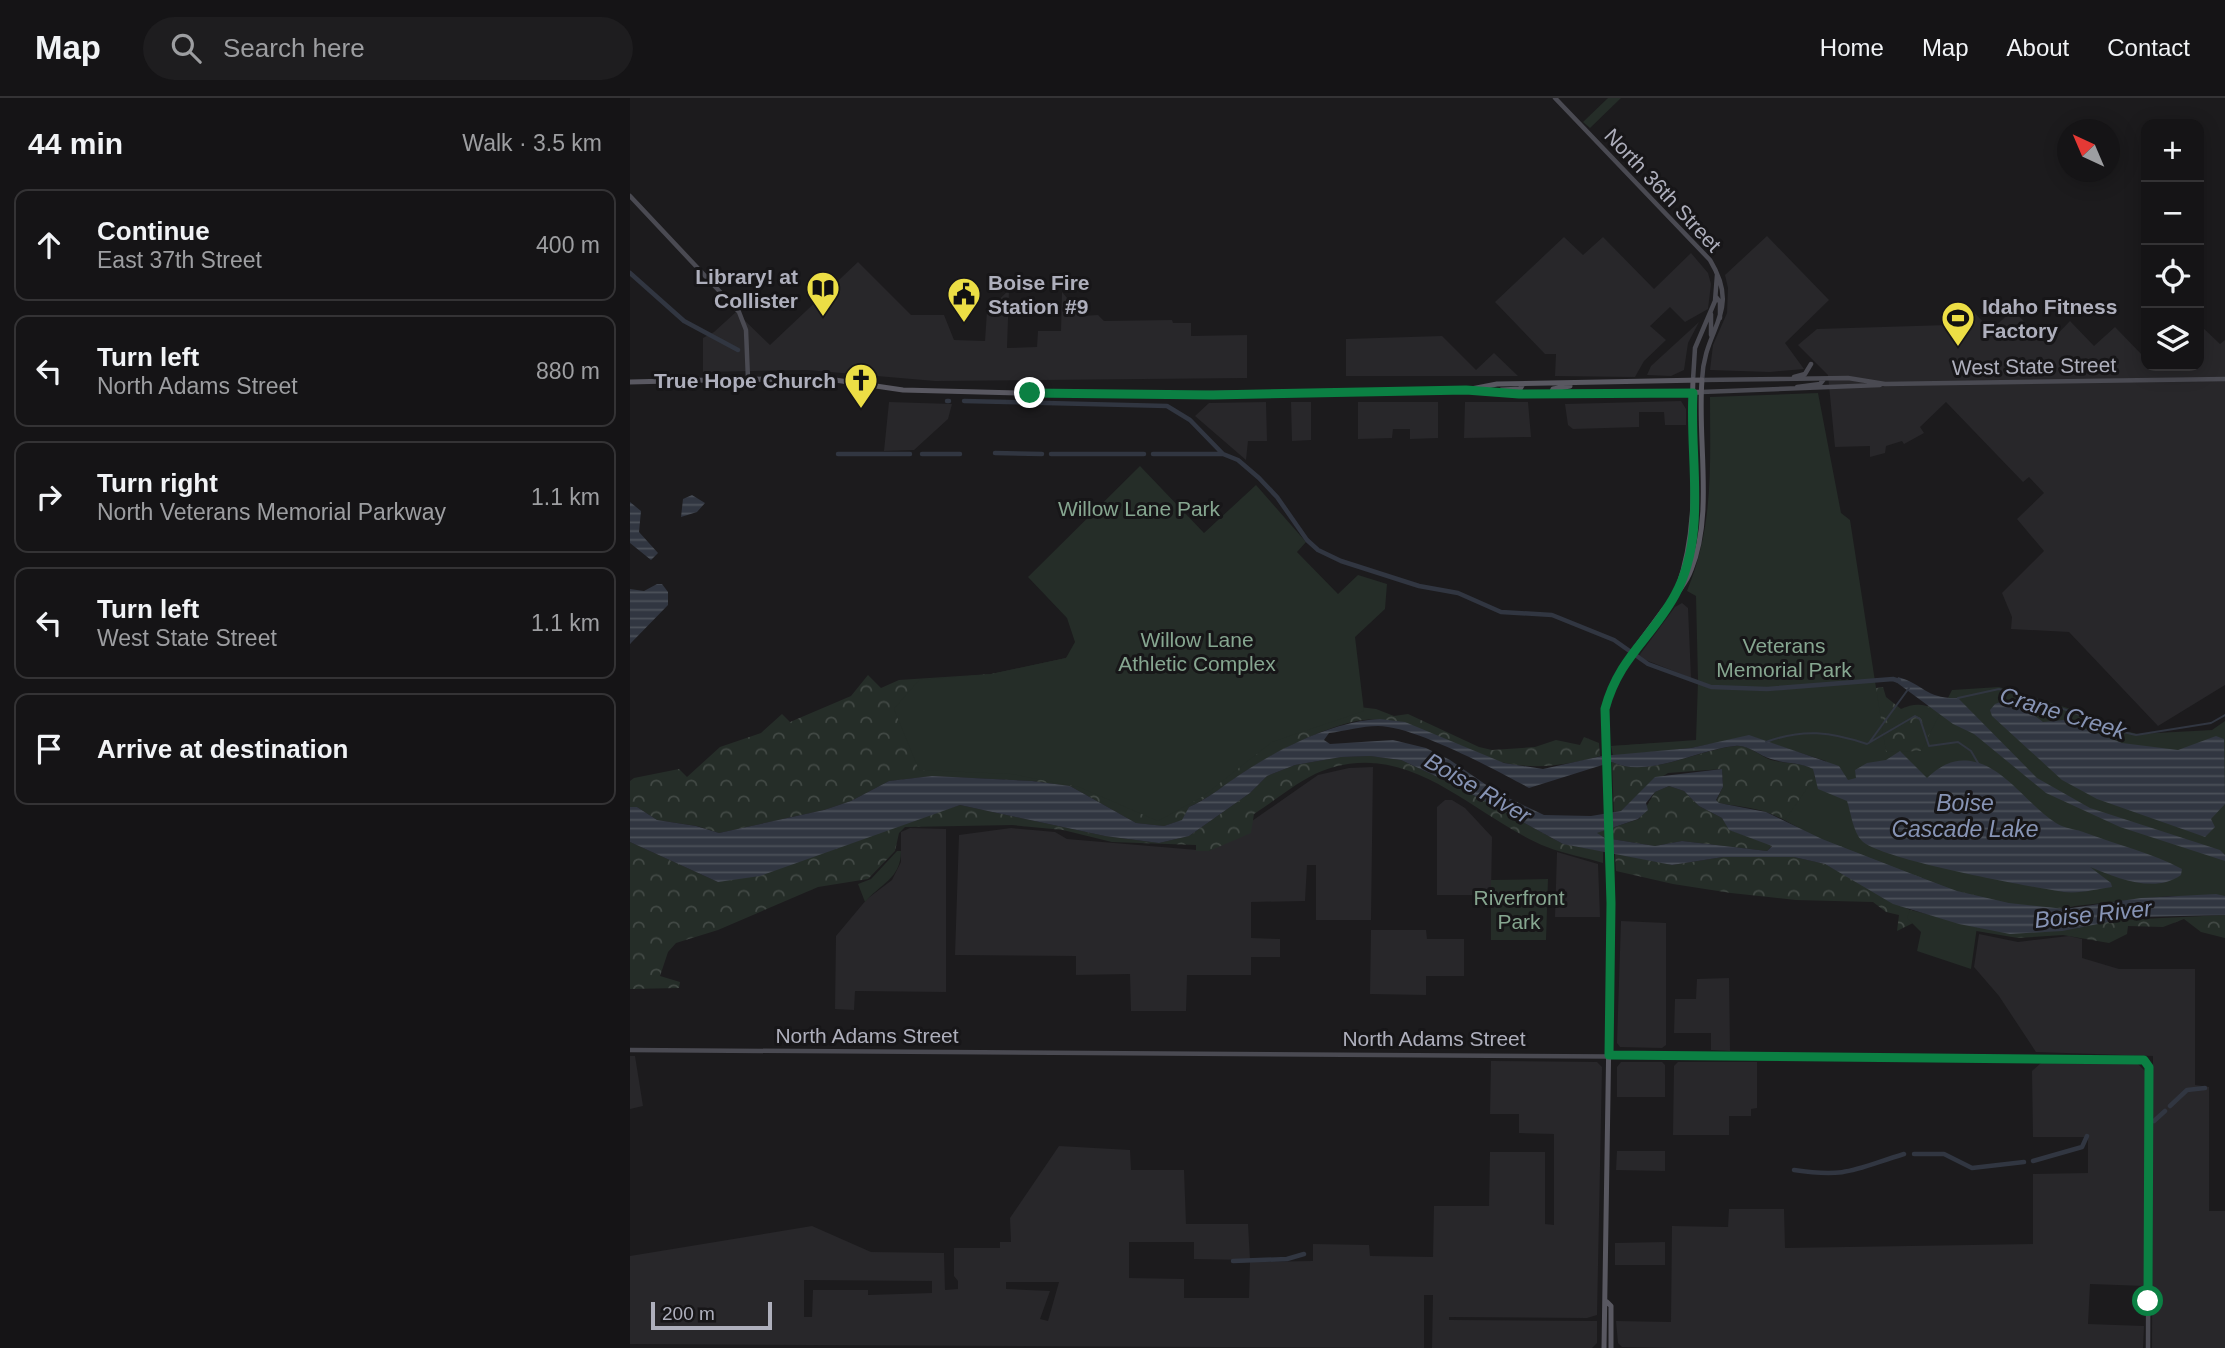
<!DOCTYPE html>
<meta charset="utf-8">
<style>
body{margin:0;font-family:Helvetica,sans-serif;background:#1e1d1f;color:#f1f3f6}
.controls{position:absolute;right:21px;top:21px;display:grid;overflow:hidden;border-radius:14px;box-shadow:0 4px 18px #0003}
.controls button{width:63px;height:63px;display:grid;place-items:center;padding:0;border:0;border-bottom:2px solid #343335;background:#151416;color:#f1f3f6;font:35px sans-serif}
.compass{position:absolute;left:1427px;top:21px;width:63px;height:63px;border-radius:50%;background:#151416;box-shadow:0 4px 18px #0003;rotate:316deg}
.scale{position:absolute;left:21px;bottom:18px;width:121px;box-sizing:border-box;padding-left:7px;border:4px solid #aeafbc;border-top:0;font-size:19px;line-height:24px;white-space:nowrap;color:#aeafbc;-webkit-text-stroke:5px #171618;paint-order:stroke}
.stop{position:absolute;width:21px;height:21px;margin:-16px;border:5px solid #0b8043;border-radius:50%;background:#fff}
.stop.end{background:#0b8043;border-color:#fff;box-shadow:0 2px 7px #0008}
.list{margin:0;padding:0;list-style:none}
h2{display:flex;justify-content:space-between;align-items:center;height:91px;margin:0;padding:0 28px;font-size:30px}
h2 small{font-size:23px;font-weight:400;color:#9d9ea1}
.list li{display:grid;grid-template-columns:46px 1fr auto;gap:21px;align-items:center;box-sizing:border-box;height:112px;margin:0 14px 14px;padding:0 14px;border:2px solid #343335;border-radius:14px}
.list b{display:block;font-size:26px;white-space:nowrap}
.list p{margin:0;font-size:23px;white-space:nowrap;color:#9d9ea1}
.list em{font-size:23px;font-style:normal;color:#9d9ea1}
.icon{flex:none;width:38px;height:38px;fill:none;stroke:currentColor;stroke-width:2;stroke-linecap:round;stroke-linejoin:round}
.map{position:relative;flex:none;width:1595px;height:1250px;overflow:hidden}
header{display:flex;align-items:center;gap:42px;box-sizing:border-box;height:98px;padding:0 35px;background:#151416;border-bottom:2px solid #343335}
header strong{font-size:33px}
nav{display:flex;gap:38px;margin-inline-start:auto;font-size:24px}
.search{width:490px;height:63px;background:#1e1d1f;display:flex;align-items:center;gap:18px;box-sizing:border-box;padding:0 24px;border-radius:38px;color:#9d9ea1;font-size:26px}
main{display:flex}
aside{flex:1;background:#151416}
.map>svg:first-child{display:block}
.built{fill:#28272a;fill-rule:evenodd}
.forest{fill:url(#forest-crowns)}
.green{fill:#252d28}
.water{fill:url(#water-rules);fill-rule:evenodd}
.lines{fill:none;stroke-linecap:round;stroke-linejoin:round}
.stream{stroke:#313641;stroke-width:2}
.canal{stroke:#313641;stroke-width:4.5}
.secondary{stroke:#4a4a52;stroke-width:4.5}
.primary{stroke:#595861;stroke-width:5}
.route{stroke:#0b8043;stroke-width:9}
.labels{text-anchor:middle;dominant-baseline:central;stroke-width:6;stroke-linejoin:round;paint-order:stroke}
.street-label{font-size:21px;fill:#aeafbc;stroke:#171618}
.poi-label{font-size:21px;font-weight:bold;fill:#aeafbc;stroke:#171618;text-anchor:end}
.park-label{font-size:21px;fill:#86a690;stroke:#171618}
.water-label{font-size:23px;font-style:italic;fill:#8794b5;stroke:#171618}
</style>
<header>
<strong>Map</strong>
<div class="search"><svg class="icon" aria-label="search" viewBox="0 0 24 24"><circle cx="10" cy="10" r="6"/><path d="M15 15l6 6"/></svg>Search here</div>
<nav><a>Home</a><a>Map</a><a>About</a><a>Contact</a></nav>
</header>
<main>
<aside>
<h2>44 min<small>Walk · 3.5 km</small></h2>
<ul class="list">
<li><svg class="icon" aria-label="ahead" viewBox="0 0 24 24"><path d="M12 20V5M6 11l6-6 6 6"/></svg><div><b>Continue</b><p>East 37th Street</p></div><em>400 m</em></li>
<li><svg class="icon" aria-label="left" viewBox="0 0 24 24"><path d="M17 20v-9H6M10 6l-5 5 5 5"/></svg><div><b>Turn left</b><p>North Adams Street</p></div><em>880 m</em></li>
<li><svg class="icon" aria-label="right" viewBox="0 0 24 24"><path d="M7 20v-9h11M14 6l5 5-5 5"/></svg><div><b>Turn right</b><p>North Veterans Memorial Parkway</p></div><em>1.1 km</em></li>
<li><svg class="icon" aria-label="left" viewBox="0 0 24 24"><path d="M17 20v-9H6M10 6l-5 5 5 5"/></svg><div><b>Turn left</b><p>West State Street</p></div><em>1.1 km</em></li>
<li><svg class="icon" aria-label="arrive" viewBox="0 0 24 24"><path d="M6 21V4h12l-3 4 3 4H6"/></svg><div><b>Arrive at destination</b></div></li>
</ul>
</aside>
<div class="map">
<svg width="1595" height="1250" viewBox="0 0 1595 1250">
<defs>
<pattern id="forest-crowns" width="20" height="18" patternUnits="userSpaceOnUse" patternTransform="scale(1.75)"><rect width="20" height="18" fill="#252d28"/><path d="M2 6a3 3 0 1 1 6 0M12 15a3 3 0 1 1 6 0" fill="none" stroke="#424945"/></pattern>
<pattern id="water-rules" width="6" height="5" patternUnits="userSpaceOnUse" patternTransform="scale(1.75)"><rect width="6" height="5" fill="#313641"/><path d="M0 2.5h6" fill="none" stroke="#4c515a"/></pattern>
</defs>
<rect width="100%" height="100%" fill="#1c1b1d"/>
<!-- built -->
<path class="built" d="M1137 138 1199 202 1155 245 1174 271 1140 274 1080 272 1083 247 1097 215 1098 190 1095 177Z
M934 139 953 157 973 139 1024 191 1061 155 1078 175 1081 186 1078 211 1055 224 1040 209 1020 228 1036 242 1014 263 1005 279 925 278 926 256H915L865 204Z
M228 164 281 217H314L324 242 355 243 357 213 379 192 377 250 407 249 408 233H431L432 194 452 218 468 217 474 223 542 222 543 225H561V238L617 237V280L305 283 177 272 73 274V240L84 234 106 214 140 247Z
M1338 208 1361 232 1383 212 1417 247 1440 223 1464 248 1485 229 1516 261V268L1525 270 1569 268 1570 227 1590 246 1595 242V587L1528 628 1439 534 1381 531 1382 519 1372 495 1414 453 1387 421 1414 395 1399 379 1393 384 1316 304 1290 329 1294 335 1274 346 1272 343 1256 348 1255 355 1240 359V348L1205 349 1198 277 1168 247 1187 231 1318 227Z
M1069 224 1058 245 1054 272 1041 278 1017 277 1021 268Z
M812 238 846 272 864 255 888 278H716V241Z
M1051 303 1056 311V327H1035L1034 314H1009V329L943 331 938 327 935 306Z
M259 304 322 306 318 321 284 352 254 353Z
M636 304 637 343H618L616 362 565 318 579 305Z
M661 304H681V342L662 343Z
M728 304H808V340L780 341V331H763L762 340 728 341Z
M835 304H898L901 339 834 340Z
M1052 505 1058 510 1061 580 1008 559 1045 509Z
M743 669 741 822H686V767H677L675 803 621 804V840L650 841V859H621V877H557L556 913H501L500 876 446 877V858L325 857 329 737 381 730 425 734 437 741 579 753 688 677 719 670Z
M815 702H822L835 710 862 739 861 797H807V709Z
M280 730 316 731V894L225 893 224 912 205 911 206 838 237 801 262 782 271 764V734Z
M927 754 968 766 970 819H925Z
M991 823 1036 825V947L1032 950 990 949 987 945Z
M741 832H796L797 841H834V878H796V897L740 896Z
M1349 836 1388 844 1439 838 1452 841V860L1489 871H1565V987L1579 989V1113H1595V1250H1522L1523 958 1406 954 1369 898 1344 869Z
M1099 880 1100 953 1081 952V935H1044L1045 901H1066L1067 881Z
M0 958H5L13 1008 0 1011Z
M861 963 967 964 972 969 967 1217 957 1220 819 1219V1222L967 1223V1245L962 1250H802L803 1197H794V1250L0 1246V1158L182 1128 241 1154 314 1155 315 1192 328 1191V1183L324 1178V1150H370V1144H381L380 1120 429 1048 500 1052 501 1072H554L556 1126H618L620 1162 564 1161V1144H499V1180L554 1181V1200H619L620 1164 683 1163V1146L739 1147 740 1158 803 1159 804 1108H859L860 1054H915V1126L924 1127V1036L889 1035V1016H860ZM174 1182 302 1183V1195L238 1197V1192H183L182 1219H174ZM376 1184H429L418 1223 410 1221 420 1193 376 1191Z
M991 964H1032L1035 967V999H987V969Z
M1048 964H1127V1010L1121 1011V1018H1099V1037H1043L1044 968Z
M1411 965 1508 966 1515 973V1188L1460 1186 1458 1226 1514 1228 1513 1250H1042L992 1249 988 1245 986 1223 1041 1224 1042 1128 1098 1129 1099 1111H1154L1155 1150 1403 1146V1076L1458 1075V1039H1403L1402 973Z
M987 1053H1035V1073L986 1072Z
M1035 1144V1167H985V1145Z"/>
<!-- forest -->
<path class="forest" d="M443 552 643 642 720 608 746 611 764 618 778 616 849 649 862 652 905 649 926 642 950 647 954 639 969 645 970 658C927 670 892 673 850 658 811 643 778 618 734 622 699 625 633 660 604 681 589 692 576 701 559 709L553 722 534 728 506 725 440 688 402 683 302 678 259 683 221 703 194 712 89 735 67 728 27 722 7 709H0V683L4 680 49 671 57 679 90 649 131 635 152 616 160 624 221 598 238 577 251 590 269 582 361 576 436 560Z
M1253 589 1256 599 1271 611C1289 602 1303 608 1318 619L1448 807C1389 827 1251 766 1193 742 1174 734 1156 721 1136 714 1121 709 1104 708 1089 705L1086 703 1093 689 1092 671 1038 675 1016 689 991 713 984 714 982 664C1018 681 1070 651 1106 648 1118 646 1129 658 1141 662 1156 666 1169 664 1184 671L1185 683 1262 655 1197 663 1119 638 1100 639 1085 646 981 648 1066 643 1200 597Z
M740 658 771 662 827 688 933 746 973 753V765C955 759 934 756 917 749 844 720 781 639 692 673 669 682 646 702 624 716L621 735 579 753H566V747L482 744 433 732 382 727 275 729 269 735 265 753 238 781 188 789 88 832 46 845 38 854 30 878 50 884 49 890 0 891V744L88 784 330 707 475 738 529 745 559 738 620 695 637 678 665 667 711 659Z
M1039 688 1054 693 1069 708 1092 720 1100 732 1142 747 1137 753 1052 743 1025 748 975 740 966 735 1009 721 1025 694Z
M985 755 1042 767 1093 759H1164L1195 766 1280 812 1347 829 1595 817V840L1571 834 1554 821 1533 829 1498 828 1497 836 1479 845 1433 837 1388 840 1287 823 1267 833 1269 817 1256 814 1243 804 1166 802 1101 795 1043 786 986 773Z"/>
<!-- green -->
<path class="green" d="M978 0H991L960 30 953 24Z
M1188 295 1211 415 1220 422 1256 654 1291 653 1322 592 1369 589 1444 612 1474 628 1508 636 1582 632 1595 623V798H1539L1417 811 1379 805 1327 793 1295 781 1192 741 1155 722 1196 663 1119 638 1061 650 983 658 981 648 1066 642 1068 583 1066 498 1057 493C1084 427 1080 369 1080 299Z
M510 368 574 435 626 387 676 444 667 454 708 496 728 477 757 486 755 511 725 539 734 613 642 644 572 699 528 723 449 689 381 676 289 672 264 611 289 582 361 576 436 560 445 544 437 520 398 479Z
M267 753H271C271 781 250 786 235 804L228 786 241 781Z
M918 781 916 842H861V782Z
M1280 812 1347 829 1341 871 1287 853 1291 834 1277 820Z"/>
<!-- water -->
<path class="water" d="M62 397 75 405 67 414 51 419 53 401Z
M0 404 11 413 9 434 28 455 21 462 0 445Z
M27 486H32L38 494V507L0 546V491L14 493Z
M1268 579C1295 587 1296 601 1328 600L1407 680 1460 710 1590 752 1595 757V763L1490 729 1416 695 1344 636 1323 626 1266 584Z
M1373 603 1400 614 1413 624 1434 622 1492 645 1548 652 1586 638 1594 641 1595 706 1581 721 1585 729 1575 739 1467 701 1432 682 1362 618 1360 612 1365 606Z
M750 621 775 624 874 665 913 671 972 658 1061 650 1119 637 1209 668 1218 682 1226 680 1225 672 1237 665 1256 662 1270 653 1297 680C1311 667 1325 659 1345 664 1376 671 1399 708 1426 725 1435 731 1447 731 1456 735 1488 747 1522 755 1552 771L1551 777C1525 796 1487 780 1460 769L1481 785 1482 789C1467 791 1449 796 1434 794 1401 789 1252 762 1232 743 1223 734 1221 715 1217 703L1188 691 1183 671C1169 664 1156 666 1141 661 1129 658 1118 646 1105 648 1069 651 1018 681 982 664L899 690C866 672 784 628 748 628 732 628 715 633 699 635L694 642 700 646 763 642 796 650 820 662 868 695 914 717 961 718 991 713 1025 679 1092 671 1093 689 1086 702 1089 705 1136 714 1192 741 1295 781 1327 793 1379 805 1435 811 1511 800 1586 796 1595 798V817L1504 819 1432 833 1380 836 1329 826 1263 806 1195 766 1164 759H1093L1042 767 933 746 827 688 771 662 740 658 711 659 665 667 637 678 620 695 559 738 529 745 475 738 330 707 130 778 88 784 0 744V709H7L27 722 66 728 89 735 194 712 221 703 259 683 302 678 402 683 440 688 506 725 534 728 552 722 559 709C577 701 589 691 605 680 644 653 702 623 750 621ZM1039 688 1054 693 1069 708 1092 720 1099 732 1142 748 1137 753 1052 743 1025 748 975 740 967 735 1008 721 1018 712 1016 705 1025 694Z"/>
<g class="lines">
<!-- stream -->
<path class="stream" d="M1328 600 1369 591 1443 614 1476 630 1506 637 1581 625 1595 617
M1136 644C1174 630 1201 634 1237 646L1285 618 1290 621 1299 648 1328 644 1341 653 1348 665
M1239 645 1279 590"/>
<!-- canal -->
<path class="canal" d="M0 175 54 223 108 252
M317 303H319
M334 303 537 308 560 322 593 356 608 362 629 380 647 399 677 442 688 452 711 463 789 488 828 495 871 514 922 517 984 542 1018 566 1081 589 1137 591 1263 581 1269 583
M365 355 412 356
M208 356H280
M292 356H330
M421 356H514
M523 356H592
M1540 1008 1557 992 1575 990
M1524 1023 1535 1013
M1284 1056H1314L1342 1070 1394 1064
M1403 1063 1452 1049 1457 1038
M1164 1072C1218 1080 1225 1071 1274 1056
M603 1163 657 1161 674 1156"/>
<!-- secondary -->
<path class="secondary" d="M925 0 1080 162C1112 215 1074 228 1072 282L1218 280 1255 286 1595 281
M0 98 109 214 116 232 118 281
M1086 199 1090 204V220
M1081 237V216
M1164 279 1175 276 1181 266
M1063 282 1065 250 1085 203 1087 177
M1167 289 1190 286 1194 281
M1071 294 1250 287
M0 952 1514 962 1519 969V983L1518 1250"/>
<!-- primary -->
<path class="primary" d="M0 284 118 281 205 282 273 292 463 297 836 292 889 296 1071 294
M836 292 867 286 1072 282C1067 342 1084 416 1061 472 1056 486 1044 499 1034 511 1010 544 986 571 975 611L981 805 974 1250
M871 292 890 291 893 286
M921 296 923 291 940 288
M1048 489C1072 420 1060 353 1063 282
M977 1204 981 1208V1250"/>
</g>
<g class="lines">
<!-- route -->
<path class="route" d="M400 295 583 297 836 292 889 296 1063 295C1059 360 1078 437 1045 497 1021 541 989 559 975 611L981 805 979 957 1514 962 1519 969 1518 1203"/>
</g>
<!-- icons -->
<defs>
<symbol id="library-pin" viewBox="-11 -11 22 30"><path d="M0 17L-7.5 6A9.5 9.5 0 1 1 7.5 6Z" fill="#ecde45" stroke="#171618"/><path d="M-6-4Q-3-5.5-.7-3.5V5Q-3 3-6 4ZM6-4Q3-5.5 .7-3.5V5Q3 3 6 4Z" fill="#111"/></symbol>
<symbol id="civic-pin" viewBox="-11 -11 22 30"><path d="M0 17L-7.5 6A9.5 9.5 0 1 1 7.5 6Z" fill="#ecde45" stroke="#171618"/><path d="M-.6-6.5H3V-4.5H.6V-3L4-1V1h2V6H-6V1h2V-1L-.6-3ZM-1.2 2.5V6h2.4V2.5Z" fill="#111"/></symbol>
<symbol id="stadium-pin" viewBox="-11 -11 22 30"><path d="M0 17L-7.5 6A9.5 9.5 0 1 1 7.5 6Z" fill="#ecde45" stroke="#171618"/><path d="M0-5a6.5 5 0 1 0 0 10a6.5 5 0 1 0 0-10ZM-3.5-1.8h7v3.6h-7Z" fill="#111"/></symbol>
<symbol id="church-pin" viewBox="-11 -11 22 30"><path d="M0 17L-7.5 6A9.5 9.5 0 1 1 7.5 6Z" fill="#ecde45" stroke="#171618"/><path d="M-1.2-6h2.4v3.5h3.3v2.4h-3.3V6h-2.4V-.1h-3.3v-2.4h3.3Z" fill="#111"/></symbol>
</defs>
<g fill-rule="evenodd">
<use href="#library-pin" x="174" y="171" width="38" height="52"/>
<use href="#civic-pin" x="315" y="177" width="38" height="52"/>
<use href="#stadium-pin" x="1309" y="201" width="38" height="52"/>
<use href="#church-pin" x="212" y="263" width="38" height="52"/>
</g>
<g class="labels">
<!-- street labels -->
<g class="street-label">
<text transform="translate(1033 92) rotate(47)">North 36th Street</text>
<text transform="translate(1404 268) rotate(-1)">West State Street</text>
<text x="237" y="937">North Adams Street</text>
<text x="804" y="940">North Adams Street</text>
</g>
<!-- poi labels -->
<g class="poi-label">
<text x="168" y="178">Library! at<tspan x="168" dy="24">Collister</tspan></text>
<text x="358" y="184" text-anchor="start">Boise Fire<tspan x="358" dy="24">Station #9</tspan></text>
<text x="1352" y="208" text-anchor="start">Idaho Fitness<tspan x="1352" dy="24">Factory</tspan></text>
<text x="206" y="282">True Hope Church</text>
</g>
<!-- park labels -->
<g class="park-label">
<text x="509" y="410">Willow Lane Park</text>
<text x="567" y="541">Willow Lane<tspan x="567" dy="24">Athletic Complex</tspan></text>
<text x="1154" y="547">Veterans<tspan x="1154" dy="24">Memorial Park</tspan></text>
<text x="889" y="799">Riverfront<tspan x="889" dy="24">Park</tspan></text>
</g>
<!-- water labels -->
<g class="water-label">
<text transform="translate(1433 615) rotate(17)">Crane Creek</text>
<text transform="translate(848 690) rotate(30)">Boise River</text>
<text x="1335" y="705">Boise<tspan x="1335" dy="26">Cascade Lake</tspan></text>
<text transform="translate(1463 816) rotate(-6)">Boise River</text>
</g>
</g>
</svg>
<div class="controls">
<button>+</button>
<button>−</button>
<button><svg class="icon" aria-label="locate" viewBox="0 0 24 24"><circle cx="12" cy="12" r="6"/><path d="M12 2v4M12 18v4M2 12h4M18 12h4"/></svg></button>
<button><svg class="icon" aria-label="layers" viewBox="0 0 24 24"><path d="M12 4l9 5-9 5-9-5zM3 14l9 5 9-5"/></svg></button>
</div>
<svg class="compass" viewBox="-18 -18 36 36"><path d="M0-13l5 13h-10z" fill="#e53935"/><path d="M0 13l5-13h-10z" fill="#9d9ea1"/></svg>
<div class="scale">200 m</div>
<div class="stop" style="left:1518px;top:1203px"></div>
<div class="stop end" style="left:400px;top:295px"></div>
</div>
</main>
